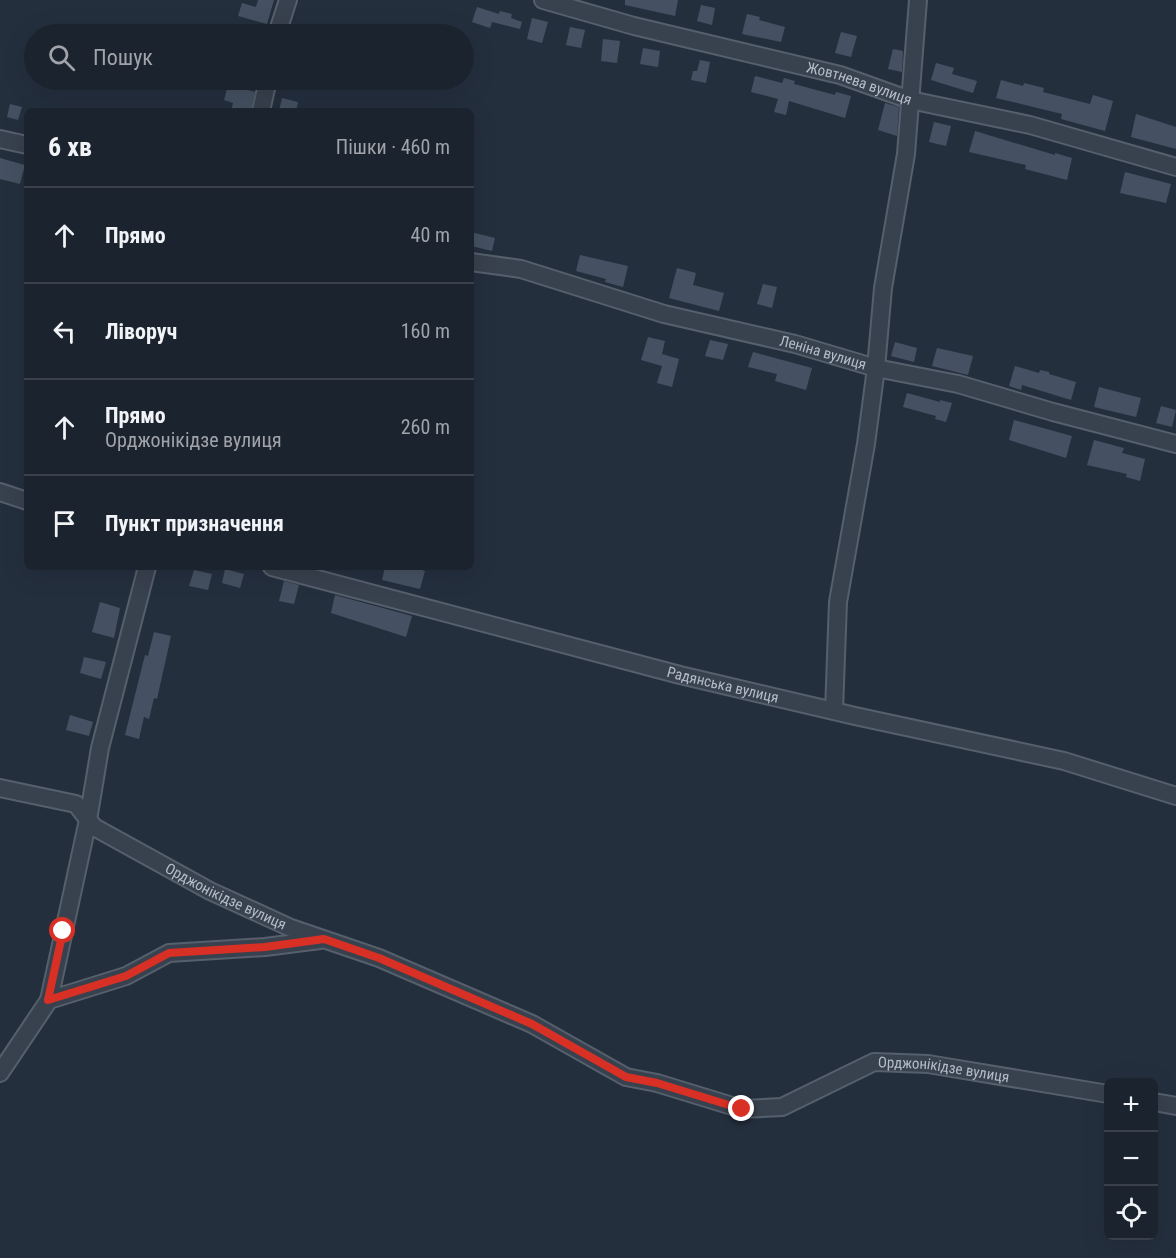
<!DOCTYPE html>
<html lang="uk">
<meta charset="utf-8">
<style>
body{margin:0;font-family:"Roboto Condensed",sans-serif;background:#282f3a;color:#f1f3f6}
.controls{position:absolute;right:18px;bottom:18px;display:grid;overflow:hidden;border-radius:9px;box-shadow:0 6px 24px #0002}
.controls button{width:54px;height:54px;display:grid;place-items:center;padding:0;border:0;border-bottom:2px solid #39404a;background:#1b232e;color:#f1f3f6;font:30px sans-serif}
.stop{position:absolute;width:18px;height:18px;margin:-14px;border:4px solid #d93025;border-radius:50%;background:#fff}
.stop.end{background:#d93025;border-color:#fff;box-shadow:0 2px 6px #0008}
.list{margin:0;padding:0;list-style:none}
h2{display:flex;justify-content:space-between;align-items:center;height:78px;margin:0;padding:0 24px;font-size:26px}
h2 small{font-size:20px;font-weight:400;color:#a0a4aa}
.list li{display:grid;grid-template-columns:39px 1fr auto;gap:18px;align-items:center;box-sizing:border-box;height:96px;padding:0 24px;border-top:2px solid #39404a}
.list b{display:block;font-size:22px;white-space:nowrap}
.list p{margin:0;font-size:20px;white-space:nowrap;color:#a0a4aa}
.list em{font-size:20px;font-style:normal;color:#a0a4aa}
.icon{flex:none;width:33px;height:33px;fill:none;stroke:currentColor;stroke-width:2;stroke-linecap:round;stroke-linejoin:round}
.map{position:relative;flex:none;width:1176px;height:1258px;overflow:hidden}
.search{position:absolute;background:#1b232e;box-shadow:0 6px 24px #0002;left:24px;top:24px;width:450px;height:66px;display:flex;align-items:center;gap:15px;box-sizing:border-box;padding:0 21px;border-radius:33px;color:#a0a4aa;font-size:22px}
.panel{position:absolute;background:#1b232e;box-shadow:0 6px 24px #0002;left:24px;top:108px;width:450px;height:462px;border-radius:9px}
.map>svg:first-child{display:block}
.building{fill:#455162}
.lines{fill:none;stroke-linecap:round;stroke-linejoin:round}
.minor-casing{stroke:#565f6c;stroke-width:20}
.minor{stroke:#38414e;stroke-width:16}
.route{stroke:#d93025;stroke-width:8}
.labels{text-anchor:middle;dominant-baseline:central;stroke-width:4.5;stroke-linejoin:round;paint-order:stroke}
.street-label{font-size:15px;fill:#b4bcc9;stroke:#1d2633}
</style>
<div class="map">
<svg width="1176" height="1258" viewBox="0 0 1176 1258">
<rect width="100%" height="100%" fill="#242f3e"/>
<!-- building -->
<path class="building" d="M258 0H274L267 24 238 16 242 3 256 7Z
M625 0H678L675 16 625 5Z
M701 5 715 8 712 25 697 21Z
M477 7 499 14 500 11 512 14 511 18 522 22 520 29 492 22 490 28 472 22Z
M747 14 760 17 759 20 785 27 781 42 742 34Z
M532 18 548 22 542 43 527 39Z
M570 27 585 30 581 48 566 45Z
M841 32 857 36 851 57 835 53Z
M603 39 620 41 617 63 601 61Z
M643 48 660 51 658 67 640 64Z
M893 49 903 51 902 72 888 69Z
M700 60 710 62 706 83 691 80 693 71H697Z
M936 63 954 68 952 74 977 81 973 93 931 80Z
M755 76 782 83 784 78 795 81 794 84 835 95 836 92 851 96 845 118 789 101 786 115 774 112 778 99 751 92Z
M1001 80 1023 86 1024 83 1044 88 1043 92 1090 104 1093 95 1113 101 1105 131 1061 119 1062 114 996 98Z
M228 85 255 92 251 111H231L233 103 224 100Z
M282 98 298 102 296 111H279Z
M885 103 899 107 897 136 878 130Z
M10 104 22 107 18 120 7 117Z
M1136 114 1176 127V149L1131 137Z
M934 122 951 126 946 146 929 142Z
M975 131 1055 155V153L1072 158 1067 180 1025 169 1026 165 969 152Z
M0 158 25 165 20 184 0 179Z
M1125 172 1171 184 1166 203 1120 193Z
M471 232 495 238 492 251 471 246Z
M580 255 628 266 623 287 605 282 606 279 576 271Z
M677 268 696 273 693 285 724 293 719 311 669 298Z
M763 284 777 287 772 308 757 304Z
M648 337 665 341 662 354 679 359 672 387 657 383 662 366 641 360Z
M710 340 728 344 723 360 705 356Z
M895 342 917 348 914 362 891 356Z
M937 348 973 356 968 375 932 366Z
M753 352 812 368 806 390 775 381 777 374 748 367Z
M1015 366 1039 373 1040 370 1049 372V374L1076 382 1071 400 1022 385 1021 390 1009 386Z
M1099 387 1141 398 1136 417 1094 407Z
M907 393 940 402V400L952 403 946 422 935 419 936 416 903 407Z
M1161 406 1176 410 1172 427 1156 423Z
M1014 420 1072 436 1066 458 1009 440Z
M1094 440 1124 448 1122 453 1145 459 1140 481 1126 477 1127 474 1087 465Z
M385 567H411L425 571 420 589 382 580Z
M225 569 244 574 240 588 222 583Z
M194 570 212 574 208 590 189 586Z
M284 581 299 585 294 604 279 601Z
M335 595 412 616 406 637 331 613Z
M100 602 120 608 114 638 92 632Z
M154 632 171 636 157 699 154 698 149 719 144 717 139 739 125 735 145 655 148 656Z
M84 657 106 662 101 679 80 673Z
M70 715 93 722 89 736 66 730Z"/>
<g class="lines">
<defs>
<g id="minor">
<path id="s1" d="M543 0 634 26 840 75 910 100 1030 125 1176 167"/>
<path d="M277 34 288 0"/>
<path d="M261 111 268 80"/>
<path d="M0 139 27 145"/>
<path id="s2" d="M471 262 521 269 664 314 795 344 876 368 958 384 1053 412 1176 444"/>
<path d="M0 492 27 501"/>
<path id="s3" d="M272 567 680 675 855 716 1064 761 1176 796"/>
<path d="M834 711 838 602 866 444 876 368 883 288 906 154 918 0"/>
<path id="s4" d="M0 788 76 804 94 827 210 891 291 928 379 958 532 1024 626 1077 657 1083 742 1109 782 1107 874 1062 928 1064 1108 1094"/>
<path d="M49 1000 88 820 100 748 147 567"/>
<path d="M0 1073 49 1000 126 976 169 953 265 947 320 940"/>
<path d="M1154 1102 1176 1106"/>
</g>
</defs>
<!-- minor casing -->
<use href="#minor" class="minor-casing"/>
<!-- minor -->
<use href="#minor" class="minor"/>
</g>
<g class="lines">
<!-- route -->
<path class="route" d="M63 931 48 1000 126 976 169 953 265 947 324 939 379 958 532 1024 626 1077 657 1083 742 1109"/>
</g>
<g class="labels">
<!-- street labels -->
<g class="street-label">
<text stroke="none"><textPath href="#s1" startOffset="327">Жовтнева вулиця</textPath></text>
<text stroke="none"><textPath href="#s2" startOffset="364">Леніна вулиця</textPath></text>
<text stroke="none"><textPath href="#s3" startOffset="466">Радянська вулиця</textPath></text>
<text stroke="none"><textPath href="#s4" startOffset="256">Орджонікідзе вулиця</textPath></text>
<text stroke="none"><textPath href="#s4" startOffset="1029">Орджонікідзе вулиця</textPath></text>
</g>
</g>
</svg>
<div class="controls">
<button>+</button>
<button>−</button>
<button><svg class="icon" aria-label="locate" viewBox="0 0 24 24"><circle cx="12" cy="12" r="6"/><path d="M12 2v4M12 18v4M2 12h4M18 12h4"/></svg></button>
</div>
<div class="stop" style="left:63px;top:931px"></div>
<div class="stop end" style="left:742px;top:1109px"></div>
<div class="search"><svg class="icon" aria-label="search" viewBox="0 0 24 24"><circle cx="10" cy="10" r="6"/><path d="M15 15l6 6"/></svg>Пошук</div>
<section class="panel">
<h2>6 хв<small>Пішки · 460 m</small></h2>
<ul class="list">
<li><svg class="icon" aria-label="ahead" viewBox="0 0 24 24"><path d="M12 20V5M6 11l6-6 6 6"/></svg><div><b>Прямо</b></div><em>40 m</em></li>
<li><svg class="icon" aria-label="left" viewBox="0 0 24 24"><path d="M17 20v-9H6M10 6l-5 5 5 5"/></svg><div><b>Ліворуч</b></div><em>160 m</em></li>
<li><svg class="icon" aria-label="ahead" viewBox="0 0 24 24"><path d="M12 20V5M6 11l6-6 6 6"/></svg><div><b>Прямо</b><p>Орджонікідзе вулиця</p></div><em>260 m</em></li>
<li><svg class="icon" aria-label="arrive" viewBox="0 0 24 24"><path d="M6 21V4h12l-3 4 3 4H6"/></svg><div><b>Пункт призначення</b></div></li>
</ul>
</section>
</div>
